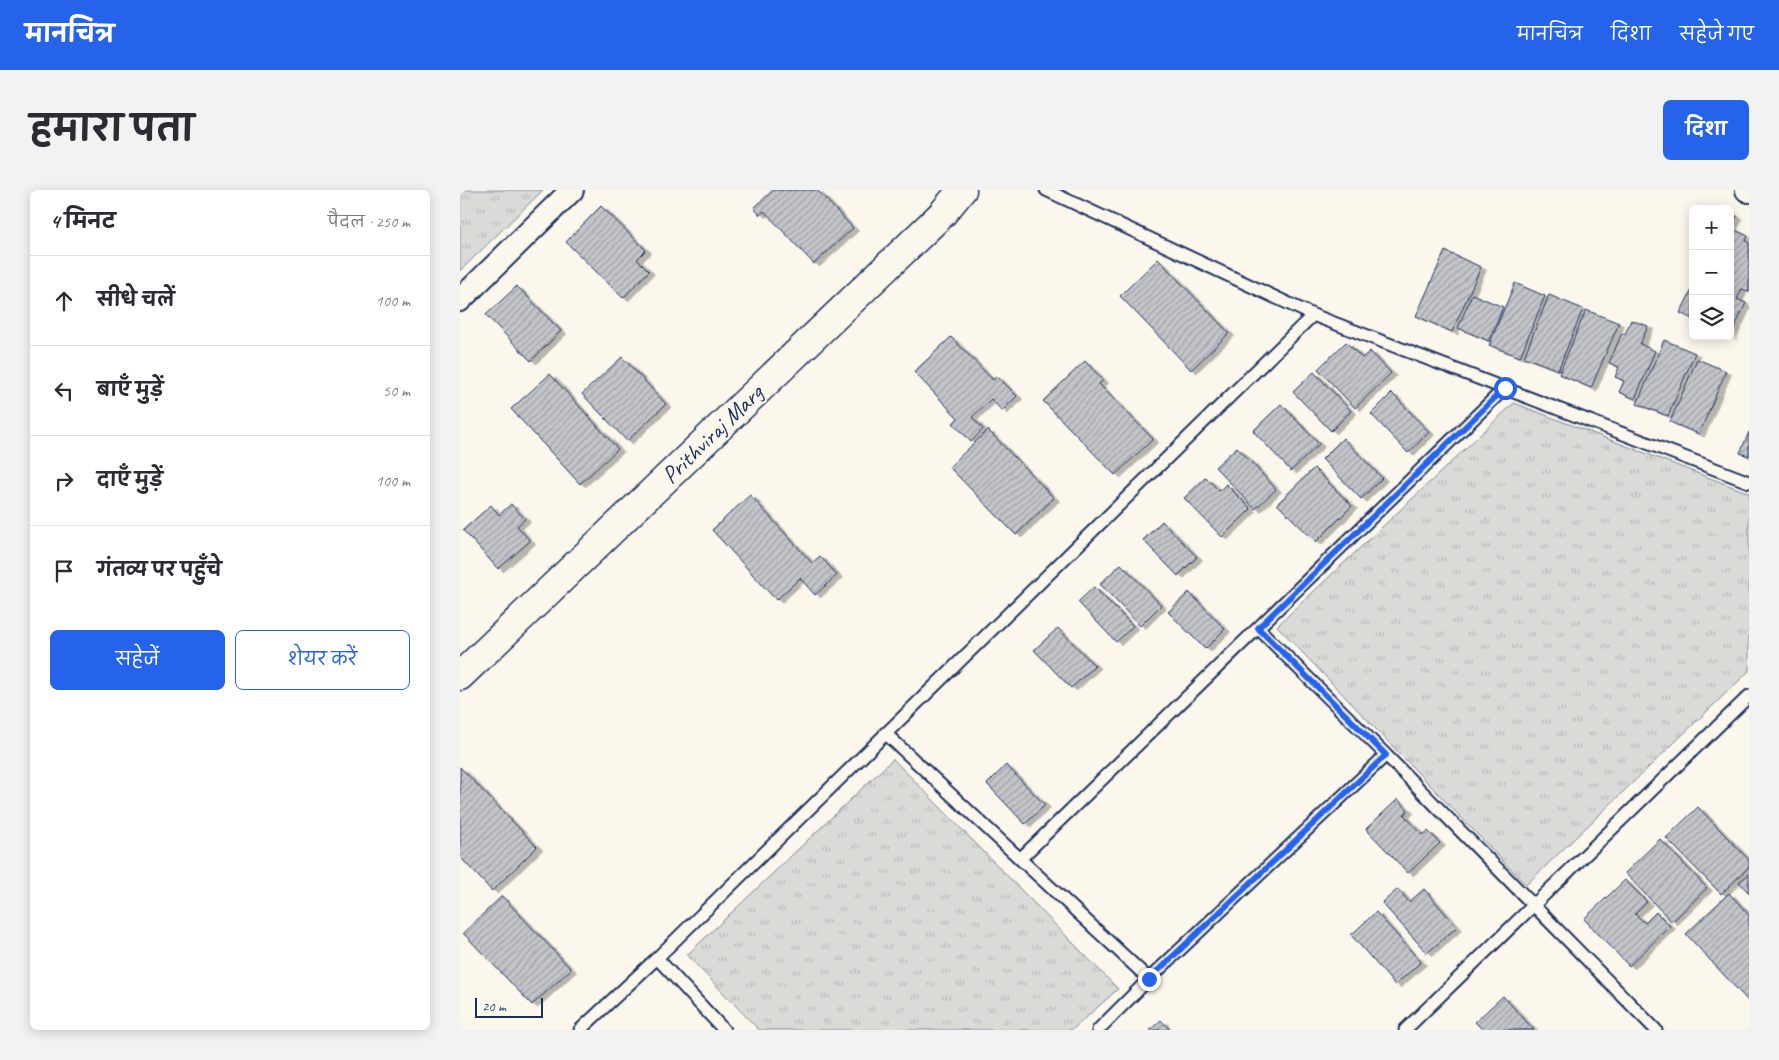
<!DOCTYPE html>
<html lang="hi">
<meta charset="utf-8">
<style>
body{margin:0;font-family:Caveat,"Playpen Sans Deva",sans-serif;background:#f2f2f3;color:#2b2b33}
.controls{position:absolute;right:15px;top:15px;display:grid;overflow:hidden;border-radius:8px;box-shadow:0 2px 12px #0003}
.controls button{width:45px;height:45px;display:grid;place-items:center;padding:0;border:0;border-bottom:1px solid #e1e1e2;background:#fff;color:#2b2b33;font:25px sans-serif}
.scale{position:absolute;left:15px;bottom:12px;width:68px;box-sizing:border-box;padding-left:5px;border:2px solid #1b2f5e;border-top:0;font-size:14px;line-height:18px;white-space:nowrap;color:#1b2f5e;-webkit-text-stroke:4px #fbf7ec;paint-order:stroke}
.stop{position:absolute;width:15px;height:15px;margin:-11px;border:4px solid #2563eb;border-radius:50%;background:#fff}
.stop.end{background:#2563eb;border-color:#fff;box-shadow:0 1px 5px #0008}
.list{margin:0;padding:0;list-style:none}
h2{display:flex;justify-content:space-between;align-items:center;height:65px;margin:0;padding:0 20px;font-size:21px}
h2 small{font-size:16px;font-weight:400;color:#7c7c81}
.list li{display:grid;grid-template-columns:32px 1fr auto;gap:15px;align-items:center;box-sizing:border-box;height:90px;padding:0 20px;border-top:1px solid #e1e1e2}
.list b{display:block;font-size:19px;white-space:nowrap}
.list em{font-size:16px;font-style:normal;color:#7c7c81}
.actions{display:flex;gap:10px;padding:15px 20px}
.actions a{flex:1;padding:11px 0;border:1px solid #2563eb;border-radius:8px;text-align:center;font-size:18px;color:#2563eb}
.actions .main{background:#2563eb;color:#fff}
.icon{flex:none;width:28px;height:28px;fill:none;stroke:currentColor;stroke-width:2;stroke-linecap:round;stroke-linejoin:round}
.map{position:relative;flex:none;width:1289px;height:840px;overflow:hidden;border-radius:8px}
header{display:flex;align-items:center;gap:30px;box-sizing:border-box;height:70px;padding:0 25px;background:#2563eb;color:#fff}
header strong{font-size:24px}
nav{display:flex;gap:28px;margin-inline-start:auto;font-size:18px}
.intro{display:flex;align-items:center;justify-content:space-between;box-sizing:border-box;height:120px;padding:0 30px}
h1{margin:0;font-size:35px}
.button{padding:12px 22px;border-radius:8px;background:#2563eb;color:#fff;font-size:18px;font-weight:700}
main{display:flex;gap:30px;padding:0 30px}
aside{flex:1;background:#fff;border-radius:8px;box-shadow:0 2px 12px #0003}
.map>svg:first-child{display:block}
.park{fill:url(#park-tufts);stroke:#7a849a}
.building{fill:url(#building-hatch);stroke:#1b2f5e;filter:url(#shadow)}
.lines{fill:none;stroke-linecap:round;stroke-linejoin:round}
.service-casing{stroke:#1b2f5e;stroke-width:15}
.minor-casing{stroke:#1b2f5e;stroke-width:26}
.tertiary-casing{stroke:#1b2f5e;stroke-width:31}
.service{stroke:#fbf7ec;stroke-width:11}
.minor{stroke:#fbf7ec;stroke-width:22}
.tertiary{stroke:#fbf7ec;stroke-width:28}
.route{stroke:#2563eb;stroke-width:6}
.labels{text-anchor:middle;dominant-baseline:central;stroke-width:4.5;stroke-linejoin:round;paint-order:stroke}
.street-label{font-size:24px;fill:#1b2f5e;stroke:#fbf7ec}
</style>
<header>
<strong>मानचित्र</strong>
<nav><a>मानचित्र</a><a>दिशा</a><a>सहेजे गए</a></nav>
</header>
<div class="intro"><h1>हमारा पता</h1><a class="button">दिशा</a></div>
<main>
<aside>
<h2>4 मिनट<small>पैदल · 250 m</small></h2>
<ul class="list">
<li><svg class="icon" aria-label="ahead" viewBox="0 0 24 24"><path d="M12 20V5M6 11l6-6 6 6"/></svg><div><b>सीधे चलें</b></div><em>100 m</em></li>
<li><svg class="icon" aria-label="left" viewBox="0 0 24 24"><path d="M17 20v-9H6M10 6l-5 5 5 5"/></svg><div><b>बाएँ मुड़ें</b></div><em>50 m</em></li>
<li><svg class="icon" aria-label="right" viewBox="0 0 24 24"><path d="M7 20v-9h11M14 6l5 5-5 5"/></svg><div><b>दाएँ मुड़ें</b></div><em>100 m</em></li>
<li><svg class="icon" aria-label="arrive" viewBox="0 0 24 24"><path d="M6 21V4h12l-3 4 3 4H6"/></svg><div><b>गंतव्य पर पहुँचे</b></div></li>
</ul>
<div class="actions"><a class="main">सहेजें</a><a>शेयर करें</a></div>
</aside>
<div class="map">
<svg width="1289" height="840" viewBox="0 0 1289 840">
<defs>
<pattern id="park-tufts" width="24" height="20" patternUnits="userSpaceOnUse" patternTransform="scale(1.25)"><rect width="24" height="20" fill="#dadad7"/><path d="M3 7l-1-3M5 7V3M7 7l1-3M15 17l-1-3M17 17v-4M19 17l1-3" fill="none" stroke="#babbbb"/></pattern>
<pattern id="building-hatch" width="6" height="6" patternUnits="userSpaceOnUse" patternTransform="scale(1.25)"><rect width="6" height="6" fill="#c3c5c9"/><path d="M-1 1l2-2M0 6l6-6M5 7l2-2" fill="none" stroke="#9ea0a6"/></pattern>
<filter id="shadow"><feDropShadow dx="5.5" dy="3" stdDeviation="0" flood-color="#0004"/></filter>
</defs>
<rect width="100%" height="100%" fill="#fbf7ec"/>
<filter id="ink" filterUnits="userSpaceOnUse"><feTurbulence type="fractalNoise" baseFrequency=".02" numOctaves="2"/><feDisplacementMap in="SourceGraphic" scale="10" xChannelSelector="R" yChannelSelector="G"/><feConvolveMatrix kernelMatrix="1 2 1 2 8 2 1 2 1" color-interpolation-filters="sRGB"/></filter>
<g filter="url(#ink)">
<!-- park -->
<path class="park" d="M0 0H83L0 81Z
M1054 213 1289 303V481L1066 695 817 436Z
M433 569 658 799 612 840H299L227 765Z"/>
<!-- building -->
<path class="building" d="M313 0H357L393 38 354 74 304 21 300 25 294 18Z
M141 16 186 60 177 69 189 81 163 108 106 52Z
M1270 22 1277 26 1271 38 1288 46 1286 51 1289 53V102L1282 99 1277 109 1286 113 1270 147Z
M985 61 1021 77 992 142 956 126Z
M698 69 769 143 731 180 660 106Z
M1055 93 1085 106 1060 167 1029 155Z
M57 96 101 141 71 171 26 125Z
M1233 98V129L1220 123Z
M1012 104 1043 117 1029 151 998 138Z
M1089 105 1123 119 1098 180 1064 167Z
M1126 120 1159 133 1131 198 1099 184Z
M1171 130 1188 136 1180 154 1195 161 1175 209 1159 202 1164 191 1155 187 1159 177 1149 173 1162 143 1165 144Z
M491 147 533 190 537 186 557 206 542 221 531 209 512 227 523 239 511 252 493 233 498 228 454 182Z
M1204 150 1235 163 1208 226 1177 214Z
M886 152 902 168 910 161 931 183 895 218 858 179Z
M162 167 206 214 167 251 122 204Z
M1237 169 1266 181 1239 244 1210 232Z
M625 171 643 190 639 194 693 249 655 285 583 211Z
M854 182 891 221 871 241 833 202Z
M90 184 158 259 120 294 51 219Z
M932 203 969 242 948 263 911 224Z
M821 214 859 254 831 281 793 241Z
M528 240 594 308 556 345 489 277Z
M1289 242V266L1280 263Z
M883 248 922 288 901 309 862 269Z
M777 257 816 299 795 319 755 277Z
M854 278 892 316 856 352 817 314Z
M746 287 759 301 766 294 791 319 762 347 724 308Z
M290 305 352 373 360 366 377 385 355 405 340 388 316 410 252 340Z
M51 314 65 329 57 336 70 351 38 379 3 340 31 315 39 325Z
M702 331 737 367 718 386 683 350Z
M661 374 701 415 680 436 640 394Z
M634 397 673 436 656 452 618 412Z
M729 402 765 439 745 459 708 422Z
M598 438 635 476 611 498 574 460Z
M546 575 585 615 565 634 527 594Z
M0 577 77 657 32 701 0 667Z
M938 609 948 620 944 625 963 645 968 641 980 653 948 683 906 639Z
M1238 617 1289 670V677L1261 704 1206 648Z
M1200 649 1247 698 1212 732 1165 683Z
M1289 684V703L1279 692Z
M1165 690 1187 712 1175 724 1185 733 1196 722 1210 736 1169 776 1124 729Z
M938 699 949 712 964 699 997 737 967 763 922 713Z
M1269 703 1289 725V812L1226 744Z
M42 706 111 779 72 815 3 743Z
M916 722 961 772 935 795 891 745Z
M1043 806 1074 840H1023L1015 832Z
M701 830 710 840H690Z"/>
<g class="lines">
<defs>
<path id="service" d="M853 125 1289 292
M798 438 926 565
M425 543 689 789 638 840
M560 669 1045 198
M197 768 264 840
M689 789 926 565 1196 840
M120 840 197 768 853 125 586 0
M945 840 1289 506"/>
<path id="minor" d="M1287 0 1289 1
M0 110 112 0"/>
<path id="tertiary" d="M0 486 482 24 502 0"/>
</defs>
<!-- service casing -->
<use href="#service" class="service-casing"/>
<!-- minor casing -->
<use href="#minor" class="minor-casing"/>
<!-- tertiary casing -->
<use href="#tertiary" class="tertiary-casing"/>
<!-- service -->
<use href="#service" class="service"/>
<!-- minor -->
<use href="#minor" class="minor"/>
<!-- tertiary -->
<use href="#tertiary" class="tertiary"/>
</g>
</g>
<g class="lines" filter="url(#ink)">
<!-- route -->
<path class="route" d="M689 789 926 565 798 438 1045 198"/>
</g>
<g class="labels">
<!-- street labels -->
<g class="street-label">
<text transform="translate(252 244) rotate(-44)">Prithviraj Marg</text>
</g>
</g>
</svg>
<div class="controls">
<button>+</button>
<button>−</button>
<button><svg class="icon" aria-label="layers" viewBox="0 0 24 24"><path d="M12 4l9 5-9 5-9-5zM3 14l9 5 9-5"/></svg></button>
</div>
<div class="scale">20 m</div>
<div class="stop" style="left:1045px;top:198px"></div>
<div class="stop end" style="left:689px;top:789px"></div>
</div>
</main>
